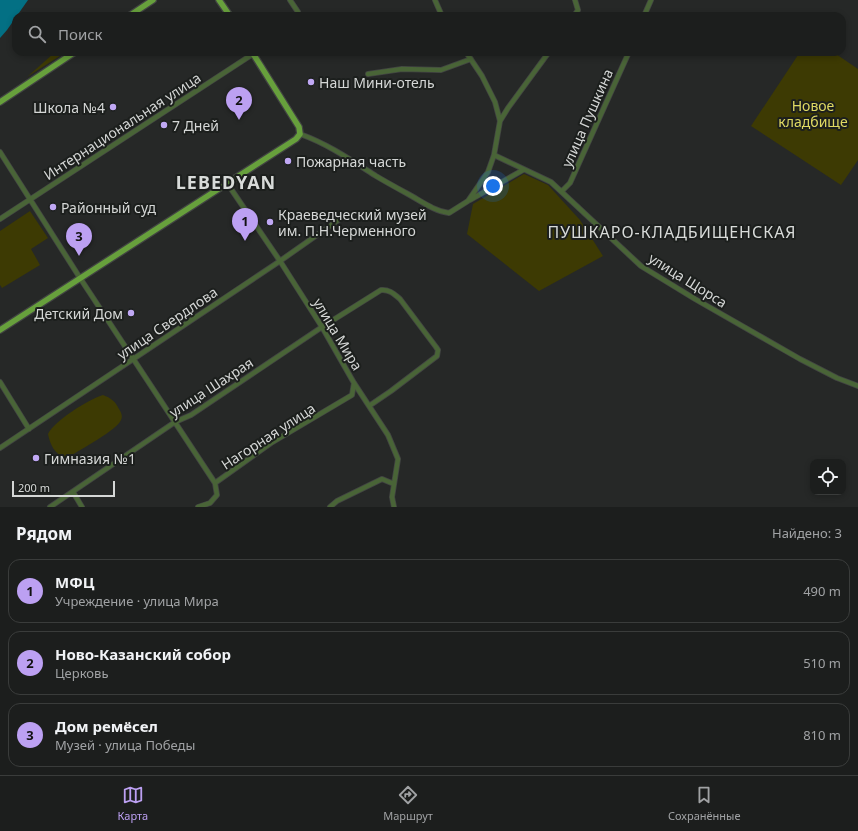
<!DOCTYPE html>
<html lang="ru">
<meta charset="utf-8">
<style>
body{margin:0;font-family:"Noto Sans",sans-serif;background:#292b2a;color:#f1f3f6}
.controls{position:absolute;right:12px;bottom:12px;display:grid;overflow:hidden;border-radius:8px;box-shadow:0 2px 6px #0003}
.controls button{width:36px;height:36px;display:grid;place-items:center;padding:0;border:0;border-bottom:1px solid #3a3c3b;background:#1c1e1d;color:#f1f3f6;font:20px sans-serif}
.scale{position:absolute;left:12px;bottom:10px;width:103px;box-sizing:border-box;padding-left:4px;border:2px solid #d5d7d6;border-top:0;font-size:11px;line-height:14px;white-space:nowrap;color:#d5d7d6;-webkit-text-stroke:3px #1c1f1d;paint-order:stroke}
.you{position:absolute;left:493px;top:186px;width:14px;height:14px;margin:-10px;border:3px solid #fff;border-radius:50%;background:#1a73e8;box-shadow:0 0 0 6px #1a73e833}
.badge{display:grid;place-items:center;width:26px;height:26px;border-radius:50%;background:#bca0f2;color:#111;font-size:13px;font-weight:700}
.pin{position:absolute;translate:-50% -33px;filter:drop-shadow(0 1px 2px #0008)}
.pin::after{content:'';position:absolute;top:21px;width:14px;height:12px;background:inherit;clip-path:polygon(0 0,100% 0,50% 100%)}
.list{margin:0;padding:0;list-style:none}
h2{display:flex;justify-content:space-between;align-items:center;height:52px;margin:0;padding:0 16px;font-size:17px}
h2 small{font-size:13px;font-weight:400;color:#a0a2a4}
.list li{display:grid;grid-template-columns:26px 1fr auto;gap:12px;align-items:center;box-sizing:border-box;height:64px;margin:0 8px 8px;padding:0 8px;border:1px solid #3a3c3b;border-radius:12px}
.list b{display:block;font-size:15px;white-space:nowrap}
.list p{margin:0;font-size:13px;white-space:nowrap;color:#a0a2a4}
.list em{font-size:13px;font-style:normal;color:#a0a2a4}
.icon{flex:none;width:22px;height:22px;fill:none;stroke:currentColor;stroke-width:2;stroke-linecap:round;stroke-linejoin:round}
.map{position:relative;flex:none;width:858px;height:507px;overflow:hidden}
.search{position:absolute;background:#1c1e1d;box-shadow:0 2px 6px #0003;left:12px;right:12px;top:12px;height:44px;display:flex;align-items:center;gap:10px;box-sizing:border-box;padding:0 14px;border-radius:12px;color:#a0a2a4;font-size:15px}
.sheet{height:268px;background:#1c1e1d}
nav{display:flex;justify-content:space-around;align-items:center;box-sizing:border-box;height:56px;border-top:1px solid #3a3c3b;background:#1c1e1d;font-size:11px;color:#a0a2a4}
nav a{display:grid;justify-items:center;gap:2px}
nav .on{color:#bca0f2}
.map>svg:first-child{display:block}
.green{fill:#3d3a03}
.water{fill:#037084}
.lines{fill:none;stroke-linecap:round;stroke-linejoin:round}
.minor-casing{stroke:#424443;stroke-width:6}
.major-casing{stroke:#424443;stroke-width:8}
.minor{stroke:#496437;stroke-width:4.5}
.major{stroke:#67a03c;stroke-width:5.5}
.poi-dot{fill:#c0a8f4;stroke:#1c1f1d;stroke-width:1.5}
.labels{text-anchor:middle;dominant-baseline:central;stroke-width:4;stroke-linejoin:round;paint-order:stroke}
.poi-label{font-size:14px;fill:#d5d7d6;stroke:#1c1f1d;text-anchor:start}
.park-label{font-size:14px;fill:#dfd962;stroke:#1c1f1d}
.street-label{font-size:14px;fill:#d5d7d6;stroke:#1c1f1d}
.quarter-label{font-size:16px;letter-spacing:1px;fill:#d8dbd9;stroke:#1c1f1d}
.district-label{font-size:18px;font-weight:bold;letter-spacing:1px;fill:#d8dbd9;stroke:#1c1f1d}
</style>
<div class="map">
<svg width="858" height="507" viewBox="0 0 858 507">
<rect width="100%" height="100%" fill="#262827"/>
<!-- green -->
<path class="green" d="M54 52H66L27 77 53 54Z
M800 52H833L858 69V160L841 185 751 126Z
M524 174 548 185 580 220 603 256 539 291 467 234 473 204Z
M30 211 48 238 31 249 40 265 2 288 0 285V231Z
M103 395C111 398 115 401 119 409 121 412 123 416 121 420 117 430 80 450 70 456L65 458C55 454 50 445 48 434 54 421 89 399 103 395Z"/>
<!-- water -->
<path class="water" d="M0 0H28L7 30 0 38Z"/>
<g class="lines">
<defs>
<path id="minor" d="M290 0 298 12V16
M435 0 442 16
M574 16 578 10 575 0
M644 16 651 0
M368 74 402 69 441 70 471 59
M500 121 508 108 549 52
M300 134C328 144 351 160 376 176 386 182 397 188 408 194 421 201 434 211 449 213L468 201 488 172 494 155 500 121 495 102 482 76 466 52
M0 152 80 278 215 483 217 495 210 503 198 507
M494 155 551 182 641 266 695 299 800 359 837 378 858 386
M227 183 280 261 322 327 354 383 388 435 398 459 392 497 394 507
M562 191 570 183 629 52
M470 200 523 170
M0 219 256 52
M0 382 29 429
M0 448 280 261 344 216
M215 483 271 443 352 395 354 383
M73 492 82 507
M50 507 175 422 191 415 322 327 381 290C389 289 394 294 400 299L436 347 438 350 437 356 391 391 369 406
M330 507 337 501 382 479 394 484"/>
<path id="major" d="M219 0 230 16
M129 16 153 0
M0 102 75 52
M0 330 296 139 300 134 299 127 252 52"/>
</defs>
<!-- minor casing -->
<use href="#minor" class="minor-casing"/>
<!-- major casing -->
<use href="#major" class="major-casing"/>
<!-- minor -->
<use href="#minor" class="minor"/>
<!-- major -->
<use href="#major" class="major"/>
</g>
<!-- markers -->
<g class="poi-dot">
<circle cx="311" cy="82" r="4"/>
<circle cx="113" cy="107" r="4"/>
<circle cx="164" cy="125" r="4"/>
<circle cx="288" cy="161" r="4"/>
<circle cx="53" cy="207" r="4"/>
<circle cx="270" cy="222" r="4"/>
<circle cx="131" cy="313" r="4"/>
<circle cx="36" cy="458" r="4"/>
</g>
<g class="labels">
<!-- poi labels -->
<g class="poi-label">
<text x="319" y="82">Наш Мини-отель</text>
<text x="105" y="107" text-anchor="end">Школа №4</text>
<text x="172" y="125">7 Дней</text>
<text x="296" y="161">Пожарная часть</text>
<text x="61" y="207">Районный суд</text>
<text x="278" y="214">Краеведческий музей<tspan x="278" dy="16">им. П.Н.Черменного</tspan></text>
<text x="123" y="313" text-anchor="end">Детский Дом</text>
<text x="44" y="458">Гимназия №1</text>
</g>
<!-- park labels -->
<g class="park-label">
<text x="813" y="105">Новое<tspan x="813" dy="16">кладбище</tspan></text>
</g>
<!-- street labels -->
<g class="street-label">
<text transform="translate(587 118) rotate(-66)">улица Пушкина</text>
<text transform="translate(122 126) rotate(-33)">Интернациональная улица</text>
<text transform="translate(688 280) rotate(32)">улица Щорса</text>
<text transform="translate(167 323) rotate(-34)">улица Свердлова</text>
<text transform="translate(338 334) rotate(59)">улица Мира</text>
<text transform="translate(211 387) rotate(-33)">улица Шахрая</text>
<text transform="translate(268 436) rotate(-33)">Нагорная улица</text>
</g>
<!-- quarter labels -->
<g class="quarter-label">
<text x="672" y="232">ПУШКАРО-КЛАДБИЩЕНСКАЯ</text>
</g>
<!-- district labels -->
<g class="district-label">
<text x="226" y="182">LEBEDYAN</text>
</g>
</g>
</svg>
<div class="controls">
<button><svg class="icon" aria-label="locate" viewBox="0 0 24 24"><circle cx="12" cy="12" r="6"/><path d="M12 2v4M12 18v4M2 12h4M18 12h4"/></svg></button>
</div>
<div class="scale">200 m</div>
<div class="you"></div>
<div class="pin badge" style="left:245px;top:241px">1</div>
<div class="pin badge" style="left:239px;top:120px">2</div>
<div class="pin badge" style="left:79px;top:256px">3</div>
<div class="search"><svg class="icon" aria-label="search" viewBox="0 0 24 24"><circle cx="10" cy="10" r="6"/><path d="M15 15l6 6"/></svg>Поиск</div>
</div>
<section class="sheet">
<h2>Рядом<small>Найдено: 3</small></h2>
<ul class="list">
<li><span class="badge">1</span><div><b>МФЦ</b><p>Учреждение · улица Мира</p></div><em>490 m</em></li>
<li><span class="badge">2</span><div><b>Ново-Казанский собор</b><p>Церковь</p></div><em>510 m</em></li>
<li><span class="badge">3</span><div><b>Дом ремёсел</b><p>Музей · улица Победы</p></div><em>810 m</em></li>
</ul>
</section>
<nav>
<a class="on"><svg class="icon" aria-label="map" viewBox="0 0 24 24"><path d="M3 6l6-2 6 2 6-2v14l-6 2-6-2-6 2zM9 4v14M15 6v14"/></svg>Карта</a>
<a><svg class="icon" aria-label="directions" viewBox="0 0 24 24"><path d="M12 3l9 9-9 9-9-9zM9 14v-3h6M13 9l2 2-2 2"/></svg>Маршрут</a>
<a><svg class="icon" aria-label="saved" viewBox="0 0 24 24"><path d="M7 4h10v16l-5-4-5 4z"/></svg>Сохранённые</a>
</nav>
